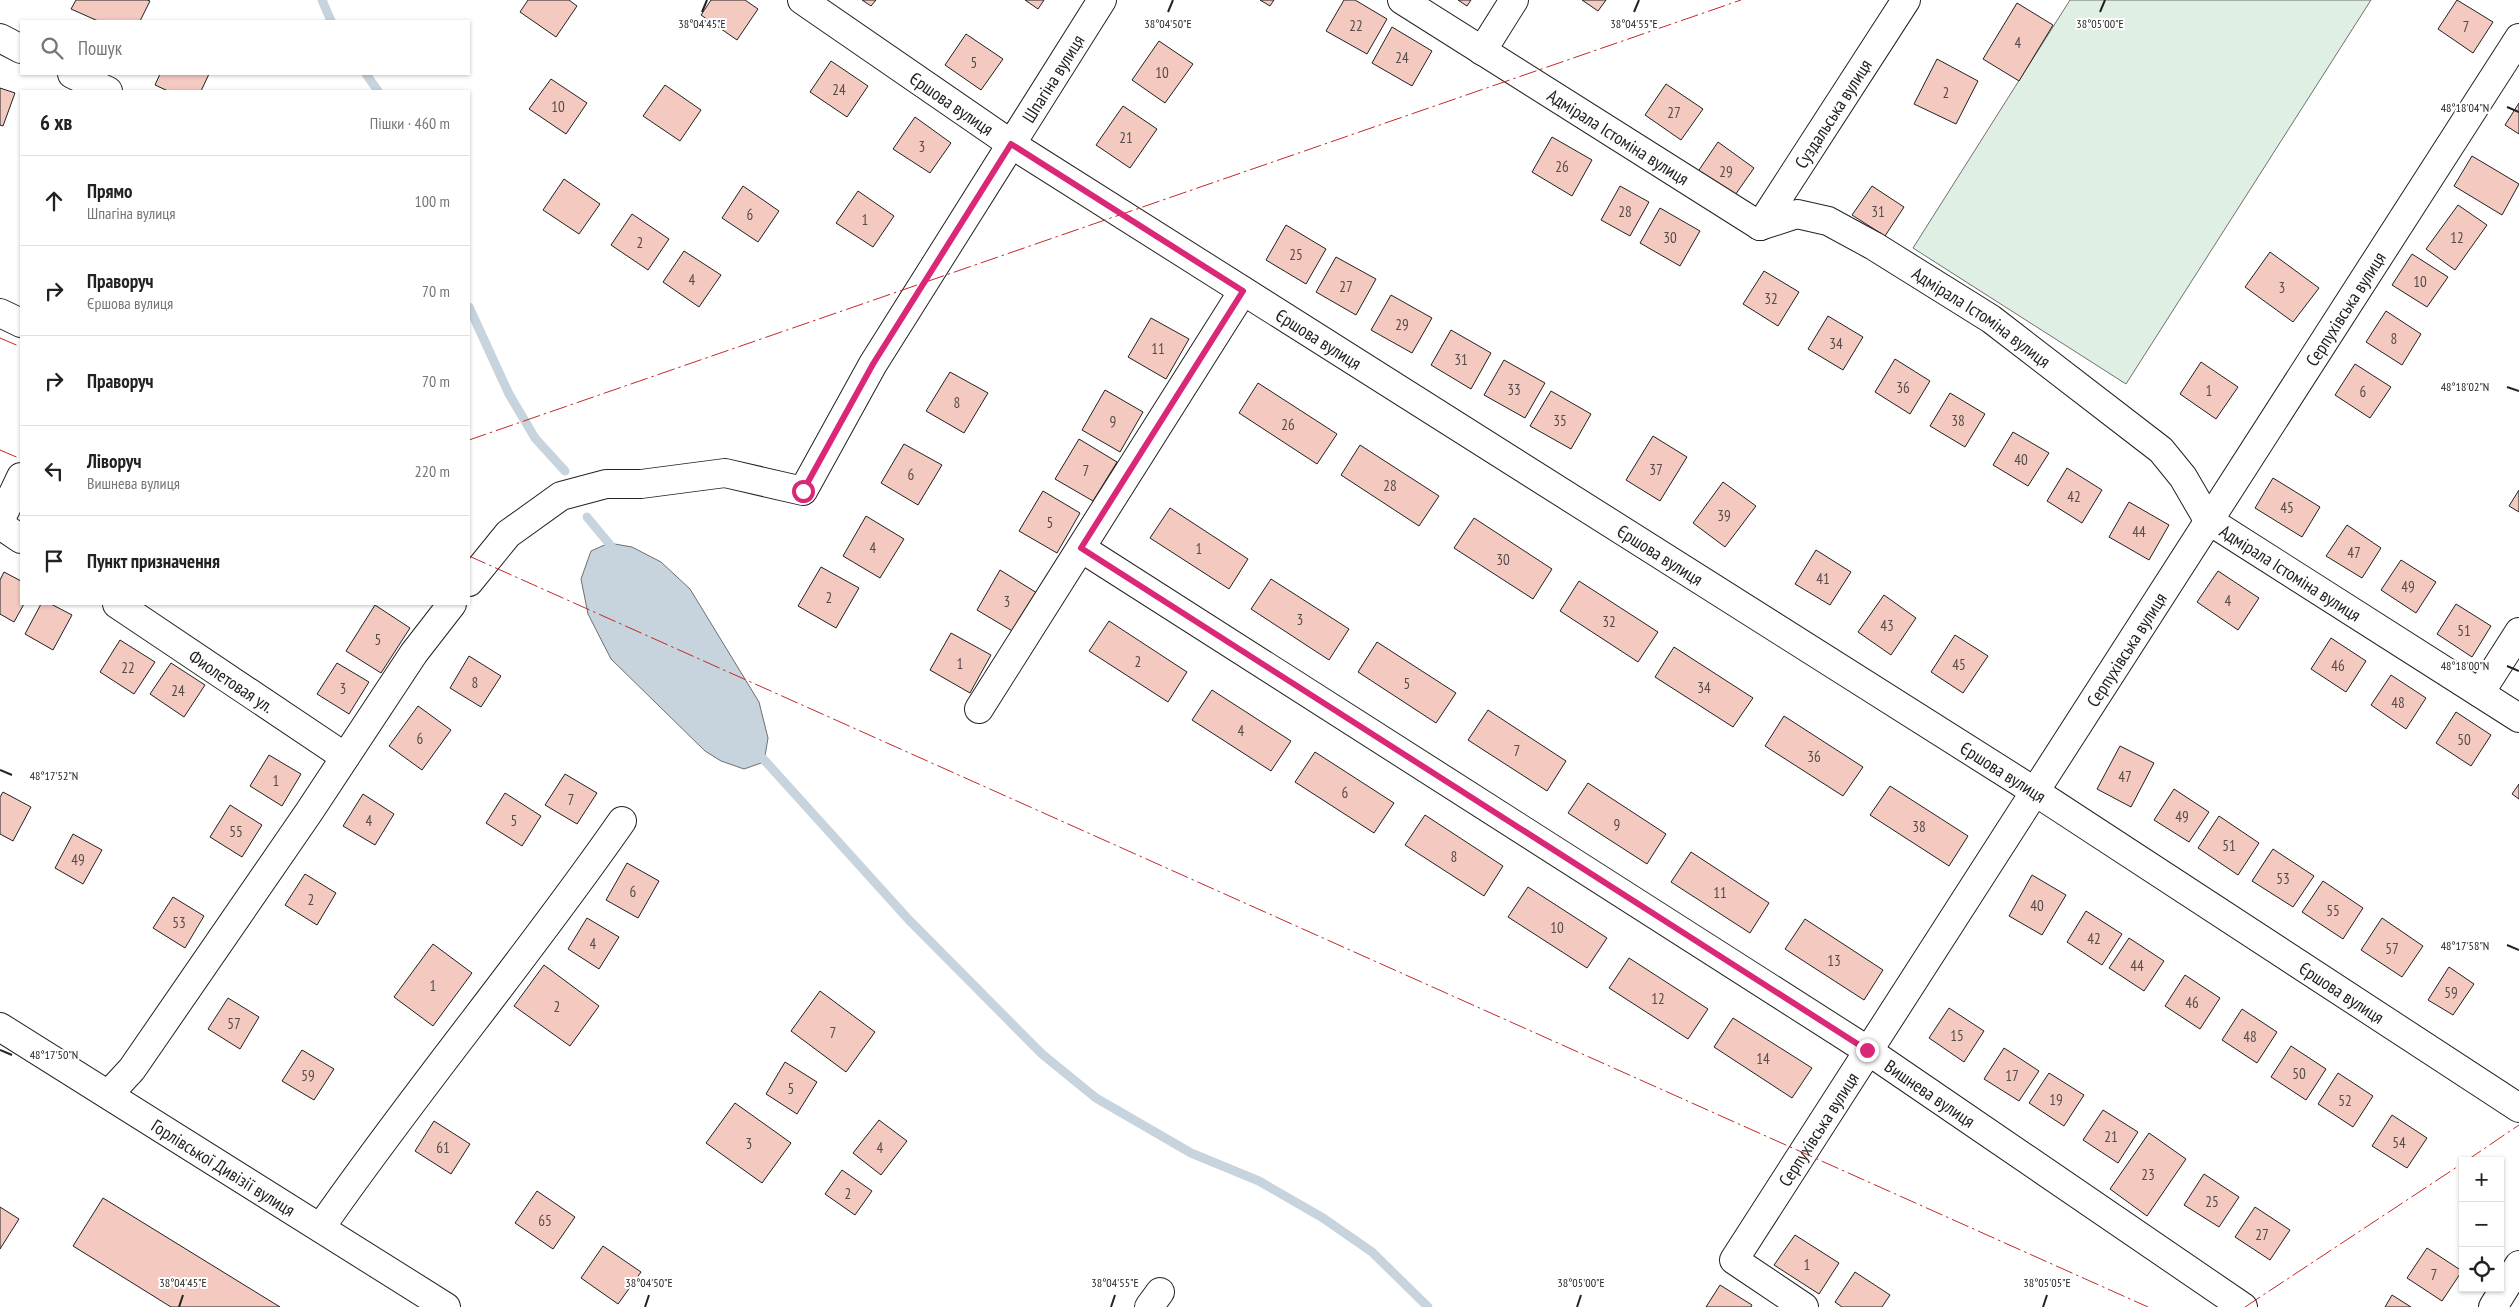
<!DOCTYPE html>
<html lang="uk">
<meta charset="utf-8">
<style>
body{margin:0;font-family:"PT Sans Narrow",sans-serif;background:#f2f2f2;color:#222}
.controls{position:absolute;right:15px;bottom:15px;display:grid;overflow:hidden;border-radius:0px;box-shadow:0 1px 4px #0004}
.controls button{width:45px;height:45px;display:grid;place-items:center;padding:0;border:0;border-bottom:1px solid #e0e0e0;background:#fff;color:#222;font:25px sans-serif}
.stop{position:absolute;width:15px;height:15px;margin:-11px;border:4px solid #db2777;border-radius:50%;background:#fff}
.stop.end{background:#db2777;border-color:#fff;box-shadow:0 1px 5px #0008}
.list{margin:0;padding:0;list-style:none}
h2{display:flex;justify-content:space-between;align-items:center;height:65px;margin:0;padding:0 20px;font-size:21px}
h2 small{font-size:16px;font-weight:400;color:#767676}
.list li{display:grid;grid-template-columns:32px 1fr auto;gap:15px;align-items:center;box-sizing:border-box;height:90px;padding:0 20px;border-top:1px solid #e0e0e0}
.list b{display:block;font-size:19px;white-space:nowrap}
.list p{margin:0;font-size:16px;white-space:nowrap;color:#767676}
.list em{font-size:16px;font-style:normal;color:#767676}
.icon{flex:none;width:28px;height:28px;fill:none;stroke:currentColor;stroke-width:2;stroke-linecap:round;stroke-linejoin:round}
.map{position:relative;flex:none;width:2519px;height:1307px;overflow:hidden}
.search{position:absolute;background:#fff;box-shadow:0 1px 4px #0004;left:20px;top:20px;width:450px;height:55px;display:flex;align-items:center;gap:12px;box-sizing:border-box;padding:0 18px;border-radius:0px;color:#767676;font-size:19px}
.panel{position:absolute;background:#fff;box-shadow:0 1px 4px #0004;left:20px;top:90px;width:450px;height:515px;border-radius:0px}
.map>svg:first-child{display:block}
.green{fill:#e0efe3;stroke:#6f6f6f}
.water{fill:#c7d3dd;stroke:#6f6f6f}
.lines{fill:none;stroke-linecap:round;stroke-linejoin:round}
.stream{stroke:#c7d3dd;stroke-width:9}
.building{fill:#f3c9c0;stroke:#222}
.minor-casing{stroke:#222;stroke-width:30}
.major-casing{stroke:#222;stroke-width:30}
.minor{stroke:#fff;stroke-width:28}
.major{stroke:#fff;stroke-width:28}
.power{stroke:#c62828;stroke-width:1;stroke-dasharray:18 4 2.5 4;stroke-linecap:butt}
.route{stroke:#db2777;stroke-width:6}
.ticks{fill:none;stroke:#222;stroke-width:2}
.labels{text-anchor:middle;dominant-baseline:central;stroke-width:4;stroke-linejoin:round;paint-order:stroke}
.number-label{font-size:15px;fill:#564c4a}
.street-label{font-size:18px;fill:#222;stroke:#fff}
.ticks-label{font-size:12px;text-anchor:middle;fill:#222;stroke:#fff;stroke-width:4;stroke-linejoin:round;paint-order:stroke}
</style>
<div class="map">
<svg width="2519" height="1307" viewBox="0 0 2519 1307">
<rect width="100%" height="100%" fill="#fff"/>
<!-- green -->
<path class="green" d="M2070 0H2371L2126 384 1913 248Z"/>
<!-- water -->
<path class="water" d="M609 543 632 547 661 562 690 589 759 702 768 738 764 762 744 769 721 761 705 751 611 659 588 614 581 579 591 551Z"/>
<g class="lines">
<!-- stream -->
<path class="stream" d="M322 0 331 21
M366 74 378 91
M469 307 509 394 535 438 565 471
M587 517 616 552
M757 752 909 920 1042 1054 1096 1098 1191 1153 1259 1181 1323 1218 1372 1252 1428 1307"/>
</g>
<!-- building -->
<path class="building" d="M76 0H147L150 1 140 21H98L71 9Z
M528 0H569L577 6 556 37 520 12Z
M711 0H745L758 9 737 40 701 15Z
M862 0H876L871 6Z
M1025 0H1044L1038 9Z
M1260 0H1274L1270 6Z
M1344 0H1355L1387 19 1367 54 1326 31Z
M1458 0H1471L1467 6Z
M1582 0H1606L1598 11Z
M2457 0 2493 22 2473 53 2438 29Z
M2017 3 2053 25 2019 81 1983 59Z
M1392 27 1432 51 1412 86 1372 63Z
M966 34 1003 59 981 90 945 65Z
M1159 41 1193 64 1165 103 1132 80Z
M1937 59 1978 81 1956 124 1914 104Z
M831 61 868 86 847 117 810 92Z
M160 74H209L201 91H168L155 85Z
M551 79 587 103 566 134 529 109Z
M1666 84 1703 109 1681 140 1645 115Z
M665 85 701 110 680 141 643 116Z
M0 88 15 93 3 126 0 125Z
M2519 103V134L2505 125Z
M1123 106 1157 129 1130 168 1096 145Z
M915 117 951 143 930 173 893 149Z
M1552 137 1592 160 1572 196 1532 172Z
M1718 142 1754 168 1733 198 1697 173Z
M2472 156 2519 184 2502 215 2454 186Z
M564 179 600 204 579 234 543 210Z
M743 186 779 211 758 242 722 218Z
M1620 186 1649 202 1630 236 1601 220Z
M1872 186 1904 207 1885 236 1852 215Z
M858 191 894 216 873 247 836 223Z
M2458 205 2487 225 2455 270 2426 249Z
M1660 208 1700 231 1680 266 1640 243Z
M632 214 669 239 648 270 611 245Z
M1286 225 1326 249 1306 284 1266 260Z
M684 251 721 275 699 307 663 282Z
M2270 252 2319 288 2293 322 2245 287Z
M2412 254 2448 277 2427 307 2392 285Z
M1336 257 1376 279 1356 315 1316 292Z
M1764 271 1799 292 1778 326 1743 304Z
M1391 295 1432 318 1412 353 1371 330Z
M2386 311 2421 334 2402 365 2366 342Z
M1828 316 1863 337 1843 370 1808 349Z
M1151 318 1189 339 1166 379 1128 357Z
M1451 330 1491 353 1471 389 1431 365Z
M1895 359 1930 381 1910 414 1875 392Z
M1504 360 1545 383 1525 418 1484 395Z
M2201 362 2238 387 2216 419 2180 394Z
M2355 364 2391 387 2370 418 2335 395Z
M950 372 988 393 964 433 926 411Z
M1258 383 1337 434 1317 464 1239 413Z
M1105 390 1143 412 1120 452 1082 430Z
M1551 391 1591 414 1571 449 1530 426Z
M1950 393 1985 414 1965 447 1930 426Z
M2013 432 2049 453 2028 486 1993 465Z
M1653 436 1687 457 1660 501 1626 480Z
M1079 439 1117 462 1093 501 1055 479Z
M904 444 942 465 918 505 881 483Z
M1360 445 1439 496 1419 526 1341 475Z
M2067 468 2102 490 2082 523 2047 501Z
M2273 478 2320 507 2302 537 2255 508Z
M1723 482 1756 506 1725 547 1693 523Z
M2519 490V512L2509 506Z
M1043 491 1080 513 1057 553 1019 531Z
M2129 502 2169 525 2149 560 2109 537Z
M1170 508 1248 559 1229 589 1150 538Z
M866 516 904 539 880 578 843 556Z
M1474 518 1552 569 1533 599 1454 548Z
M2347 525 2381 548 2362 578 2326 556Z
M1816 550 1851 572 1830 605 1795 584Z
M2401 560 2436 582 2416 613 2381 590Z
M821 567 859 588 836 628 798 606Z
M1000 570 1037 593 1014 632 977 610Z
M2218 571 2259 598 2238 630 2197 602Z
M4 572 21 581V604H24L14 622 0 614V580Z
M1271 579 1349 629 1329 660 1251 609Z
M1579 581 1658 632 1638 662 1560 611Z
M1884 595 1916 618 1891 655 1858 632Z
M41 604H51L72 615 53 650 25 634Z
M2456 604 2491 626 2472 657 2437 634Z
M375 605 410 628 381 673 346 651Z
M1109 621 1187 672 1168 702 1089 651Z
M951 633 991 655 970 693 930 670Z
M1955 635 1988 656 1963 693 1931 672Z
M2331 638 2366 661 2346 692 2311 669Z
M120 640 155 662 134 694 100 672Z
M1377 642 1456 693 1436 723 1358 672Z
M1674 647 1753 698 1733 727 1655 677Z
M469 656 501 676 481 707 450 688Z
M171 663 205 685 184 717 150 694Z
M337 663 369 682 349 714 317 694Z
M2391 675 2426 698 2406 729 2371 705Z
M1212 690 1291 741 1271 771 1192 720Z
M418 706 451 730 422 770 389 746Z
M1488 710 1566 761 1547 791 1468 740Z
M2456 712 2491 735 2471 766 2436 743Z
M1784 716 1863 767 1843 796 1765 746Z
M2120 746 2154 763 2131 807 2097 789Z
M1315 752 1394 803 1374 833 1295 782Z
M269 755 301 774 282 806 250 786Z
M565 774 597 793 577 824 545 805Z
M1588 783 1666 834 1647 864 1568 813Z
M2519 784V799L2512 794Z
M1890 786 1968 836 1949 866 1870 815Z
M2174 789 2209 812 2189 842 2154 820Z
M3 792 31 807 13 841 0 834V797Z
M505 793 541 816 522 846 486 823Z
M363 794 394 814 375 845 343 826Z
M230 805 262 825 242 857 210 837Z
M1425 815 1503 866 1484 896 1405 845Z
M2219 816 2259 843 2238 875 2198 848Z
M73 834 102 850 83 884 55 868Z
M2273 849 2314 876 2293 907 2252 881Z
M1691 852 1769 903 1750 933 1671 882Z
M627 863 659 881 638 918 606 900Z
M305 874 336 893 317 925 285 905Z
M2032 875 2066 895 2042 935 2009 916Z
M2323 881 2363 908 2343 939 2302 912Z
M1528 887 1607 938 1587 968 1508 917Z
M173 897 204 916 185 948 153 928Z
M2086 911 2122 934 2102 965 2067 942Z
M587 918 619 937 599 969 568 949Z
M2382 918 2423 946 2402 977 2361 950Z
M1805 919 1883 970 1864 1000 1785 949Z
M2129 938 2164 961 2144 991 2109 968Z
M433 944 472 973 433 1026 394 997Z
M1629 958 1708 1009 1688 1039 1609 988Z
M544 965 599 1006 570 1046 514 1006Z
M2449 967 2474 984 2453 1015 2428 1000Z
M2185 975 2220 998 2200 1029 2165 1006Z
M820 991 875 1032 846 1072 791 1031Z
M228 998 259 1017 240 1049 208 1029Z
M1949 1008 1984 1031 1964 1062 1929 1038Z
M2242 1009 2277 1032 2257 1063 2222 1040Z
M1733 1018 1812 1068 1792 1098 1714 1047Z
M2291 1046 2326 1069 2306 1100 2271 1077Z
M2004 1048 2039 1071 2019 1101 1984 1079Z
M302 1050 334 1069 314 1100 282 1081Z
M785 1062 817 1082 797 1114 766 1094Z
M2049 1073 2084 1095 2064 1126 2029 1103Z
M2338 1073 2373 1096 2353 1127 2318 1104Z
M735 1103 791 1143 762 1183 706 1143Z
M2103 1110 2138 1132 2118 1163 2083 1140Z
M2392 1115 2427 1138 2407 1168 2372 1146Z
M879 1120 907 1141 881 1175 853 1153Z
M434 1121 470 1144 451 1174 415 1151Z
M2149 1133 2186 1159 2147 1216 2110 1189Z
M842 1170 872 1191 855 1215 825 1194Z
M2204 1174 2239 1197 2219 1227 2184 1205Z
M537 1191 575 1217 553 1249 515 1223Z
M103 1198 280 1307H171L73 1246Z
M0 1207 19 1219 0 1249Z
M2255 1207 2290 1230 2270 1260 2235 1237Z
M1795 1235 1839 1263 1819 1294 1774 1265Z
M603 1246 641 1272 618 1304 581 1278Z
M2427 1248 2462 1271 2442 1301 2407 1278Z
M1855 1272 1890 1295 1882 1307H1842L1835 1302Z
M1720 1285 1752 1305 1751 1307H1706Z
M2392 1295 2411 1307H2385Z"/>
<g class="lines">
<defs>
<g id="minor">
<path id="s1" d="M802 0 1011 144 2034 791 2519 1108"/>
<path id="s2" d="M1402 0 1760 226"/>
<path d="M0 38 21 49"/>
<path d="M1482 51 1514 0"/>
<path d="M72 74 108 91"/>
<path id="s3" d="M1760 226 1797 214 1828 221 1874 246 1991 319 2161 450 2183 477 2208 520 2519 718"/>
<path id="s4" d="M1760 226 1906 0"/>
<path d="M0 313 21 323"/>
<path d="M0 521 21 477"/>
<path d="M0 525 21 539"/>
<path id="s5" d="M1081 548 1867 1050 2243 1307"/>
<path id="s6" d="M469 582 508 534 561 496 606 484H641L725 473 803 491 873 364 1102 0"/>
<path id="s7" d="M117 604 345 757"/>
<path d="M2480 693 2519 632"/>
<path d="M979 709 1243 291"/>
<path d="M109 1094 132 1069 309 812 414 653 452 604"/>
<path d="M321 1227C417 1089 526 959 622 821"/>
<path d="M1149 1307 1160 1292"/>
<path id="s8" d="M1804 1307 1734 1260 2519 38"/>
<path d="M2493 1307 2519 1265"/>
</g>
<g id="major">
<path id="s9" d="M0 1027 446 1307"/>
</g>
</defs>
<!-- minor casing -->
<use href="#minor" class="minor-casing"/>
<!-- major casing -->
<use href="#major" class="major-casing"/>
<!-- minor -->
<use href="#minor" class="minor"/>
<!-- major -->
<use href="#major" class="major"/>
<!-- power -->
<path class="power" d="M0 338 21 347
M469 440 1741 0
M0 450 21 459
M469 556 2148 1307
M2466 1161 2519 1125
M2245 1307 2463 1163"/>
</g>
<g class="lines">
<!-- route -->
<path class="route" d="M803 491 873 364 1011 144 1243 291 1081 548 1867 1050"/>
</g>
<!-- ticks -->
<path class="ticks" d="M702 12 707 0M1168 12 1173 0M1634 12 1639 0M2100 12 2105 0M2507 107 2519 112M2507 387 2519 391M2507 666 2519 671M0 770 12 775M2507 945 2519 950M0 1050 12 1055M179 1307 183 1295M645 1307 649 1295M1111 1307 1115 1295M1577 1307 1581 1295M2043 1307 2047 1295"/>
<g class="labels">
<!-- number labels -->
<g class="number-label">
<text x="1356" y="25">22</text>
<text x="2466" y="26">7</text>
<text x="2018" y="42">4</text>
<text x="1402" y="57">24</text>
<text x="974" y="62">5</text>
<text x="1162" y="72">10</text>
<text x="839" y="89">24</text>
<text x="1946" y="92">2</text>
<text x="558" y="106">10</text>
<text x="1674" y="112">27</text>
<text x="1126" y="137">21</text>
<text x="922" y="146">3</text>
<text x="1562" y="166">26</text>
<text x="1726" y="171">29</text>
<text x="1625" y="211">28</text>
<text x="1878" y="211">31</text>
<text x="750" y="214">6</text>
<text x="865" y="219">1</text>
<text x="1670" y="237">30</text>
<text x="2457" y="237">12</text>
<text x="640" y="242">2</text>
<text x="1296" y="254">25</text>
<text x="692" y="279">4</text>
<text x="2420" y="281">10</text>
<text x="1346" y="286">27</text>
<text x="2282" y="287">3</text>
<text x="1771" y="298">32</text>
<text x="1402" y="324">29</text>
<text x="2394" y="338">8</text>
<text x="1836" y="343">34</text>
<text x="1158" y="348">11</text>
<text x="1461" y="359">31</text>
<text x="1903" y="387">36</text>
<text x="1514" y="389">33</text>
<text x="2209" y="390">1</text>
<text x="2363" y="391">6</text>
<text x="957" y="402">8</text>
<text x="1560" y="420">35</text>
<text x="1958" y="420">38</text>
<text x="1113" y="421">9</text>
<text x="1288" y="424">26</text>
<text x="2021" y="459">40</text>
<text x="1656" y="469">37</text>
<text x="1086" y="470">7</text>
<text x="911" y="474">6</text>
<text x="1390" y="485">28</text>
<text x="2074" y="496">42</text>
<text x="2287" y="507">45</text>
<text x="1724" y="515">39</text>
<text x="1050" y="522">5</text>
<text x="2139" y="531">44</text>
<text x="873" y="547">4</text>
<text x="1199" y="548">1</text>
<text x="2354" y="552">47</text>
<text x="1503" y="559">30</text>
<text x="1823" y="578">41</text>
<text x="2408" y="586">49</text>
<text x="829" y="597">2</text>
<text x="2228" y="600">4</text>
<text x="1007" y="601">3</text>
<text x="1300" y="619">3</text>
<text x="1609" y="621">32</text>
<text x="1887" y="625">43</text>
<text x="2464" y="630">51</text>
<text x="378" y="639">5</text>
<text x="1138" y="661">2</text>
<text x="960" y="663">1</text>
<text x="1959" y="664">45</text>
<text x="2338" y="665">46</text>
<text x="128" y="667">22</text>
<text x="475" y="682">8</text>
<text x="1407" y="683">5</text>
<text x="1704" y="687">34</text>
<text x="343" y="688">3</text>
<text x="178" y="690">24</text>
<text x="2398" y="702">48</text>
<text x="1241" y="730">4</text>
<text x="420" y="738">6</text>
<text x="2464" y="739">50</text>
<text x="1517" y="750">7</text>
<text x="1814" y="756">36</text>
<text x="2125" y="776">47</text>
<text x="276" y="780">1</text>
<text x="1345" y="792">6</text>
<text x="571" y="799">7</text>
<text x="2182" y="816">49</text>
<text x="369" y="820">4</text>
<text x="514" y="820">5</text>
<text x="1617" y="824">9</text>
<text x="1919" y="826">38</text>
<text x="236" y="831">55</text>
<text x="2229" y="845">51</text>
<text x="1454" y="856">8</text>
<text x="78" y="859">49</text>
<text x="2283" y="878">53</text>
<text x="633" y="891">6</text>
<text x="1720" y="892">11</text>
<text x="311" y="899">2</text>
<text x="2037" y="905">40</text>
<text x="2333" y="910">55</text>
<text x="179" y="922">53</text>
<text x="1557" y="927">10</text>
<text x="2094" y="938">42</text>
<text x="593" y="943">4</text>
<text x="2392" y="948">57</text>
<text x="1834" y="960">13</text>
<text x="2137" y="965">44</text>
<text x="433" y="985">1</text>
<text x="2451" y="992">59</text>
<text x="1658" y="998">12</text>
<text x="2192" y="1002">46</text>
<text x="557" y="1006">2</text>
<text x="234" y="1023">57</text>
<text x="833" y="1032">7</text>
<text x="1957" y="1035">15</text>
<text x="2250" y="1036">48</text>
<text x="1763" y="1058">14</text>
<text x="2299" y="1073">50</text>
<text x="308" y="1075">59</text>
<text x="2012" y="1075">17</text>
<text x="791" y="1088">5</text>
<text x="2056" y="1099">19</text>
<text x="2345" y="1100">52</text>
<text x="2111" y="1136">21</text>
<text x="2399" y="1142">54</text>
<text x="749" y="1143">3</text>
<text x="443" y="1147">61</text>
<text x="880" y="1147">4</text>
<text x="2148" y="1174">23</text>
<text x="848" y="1193">2</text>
<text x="2212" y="1201">25</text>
<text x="545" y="1220">65</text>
<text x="2262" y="1234">27</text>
<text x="1807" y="1264">1</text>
<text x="2434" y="1274">7</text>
</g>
<!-- street labels -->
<g class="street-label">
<text stroke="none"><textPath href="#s6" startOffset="856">Шпагіна вулиця</textPath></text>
<text stroke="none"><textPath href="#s1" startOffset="182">Єршова вулиця</textPath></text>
<text stroke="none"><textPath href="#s4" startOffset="134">Суздальська вулиця</textPath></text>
<text stroke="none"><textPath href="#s2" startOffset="256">Адмірала Істоміна вулиця</textPath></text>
<text stroke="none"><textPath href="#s8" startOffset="1215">Серпухівська вулиця</textPath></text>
<text stroke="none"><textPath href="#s3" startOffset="252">Адмірала Істоміна вулиця</textPath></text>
<text stroke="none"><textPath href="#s1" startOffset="618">Єршова вулиця</textPath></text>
<text stroke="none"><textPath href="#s1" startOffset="1022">Єршова вулиця</textPath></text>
<text stroke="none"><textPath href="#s3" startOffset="658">Адмірала Істоміна вулиця</textPath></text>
<text stroke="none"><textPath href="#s8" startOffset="810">Серпухівська вулиця</textPath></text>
<text stroke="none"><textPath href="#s7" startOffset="138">Фиолетовая ул.</textPath></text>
<text stroke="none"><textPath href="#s1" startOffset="1428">Єршова вулиця</textPath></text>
<text stroke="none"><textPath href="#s1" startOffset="1832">Єршова вулиця</textPath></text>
<text stroke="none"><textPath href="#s5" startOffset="1009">Вишнева вулиця</textPath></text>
<text stroke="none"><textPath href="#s8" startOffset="240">Серпухівська вулиця</textPath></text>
<text stroke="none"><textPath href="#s9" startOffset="264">Горлівської Дивізії вулиця</textPath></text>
</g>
</g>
<g class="ticks-label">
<text x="2100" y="28">38°05'00"E</text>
<text x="702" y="28">38°04'45"E</text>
<text x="1168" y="28">38°04'50"E</text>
<text x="1634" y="28">38°04'55"E</text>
<text x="2465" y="112">48°18'04"N</text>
<text x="2465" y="391">48°18'02"N</text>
<text x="2465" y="670">48°18'00"N</text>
<text x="54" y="780">48°17'52"N</text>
<text x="2465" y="950">48°17'58"N</text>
<text x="54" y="1059">48°17'50"N</text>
<text x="183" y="1287">38°04'45"E</text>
<text x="649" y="1287">38°04'50"E</text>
<text x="1115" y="1287">38°04'55"E</text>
<text x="1581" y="1287">38°05'00"E</text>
<text x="2047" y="1287">38°05'05"E</text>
</g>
</svg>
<div class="controls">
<button>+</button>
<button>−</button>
<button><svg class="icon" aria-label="locate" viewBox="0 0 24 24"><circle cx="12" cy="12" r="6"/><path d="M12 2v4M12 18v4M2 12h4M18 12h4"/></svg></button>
</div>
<div class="stop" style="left:803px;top:491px"></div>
<div class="stop end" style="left:1867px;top:1050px"></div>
<div class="search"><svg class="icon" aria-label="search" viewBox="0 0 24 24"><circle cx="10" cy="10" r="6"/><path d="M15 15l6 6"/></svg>Пошук</div>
<section class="panel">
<h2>6 хв<small>Пішки · 460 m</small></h2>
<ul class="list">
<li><svg class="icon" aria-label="ahead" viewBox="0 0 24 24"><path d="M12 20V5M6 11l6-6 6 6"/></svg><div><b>Прямо</b><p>Шпагіна вулиця</p></div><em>100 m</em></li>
<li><svg class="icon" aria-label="right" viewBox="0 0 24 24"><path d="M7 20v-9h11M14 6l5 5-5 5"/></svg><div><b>Праворуч</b><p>Єршова вулиця</p></div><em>70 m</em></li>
<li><svg class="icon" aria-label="right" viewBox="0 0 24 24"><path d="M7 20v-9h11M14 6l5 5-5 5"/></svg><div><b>Праворуч</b></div><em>70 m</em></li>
<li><svg class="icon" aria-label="left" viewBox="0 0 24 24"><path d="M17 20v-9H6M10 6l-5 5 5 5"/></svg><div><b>Ліворуч</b><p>Вишнева вулиця</p></div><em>220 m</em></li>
<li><svg class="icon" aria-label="arrive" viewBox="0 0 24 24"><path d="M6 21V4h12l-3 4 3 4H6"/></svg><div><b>Пункт призначення</b></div></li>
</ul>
</section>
</div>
